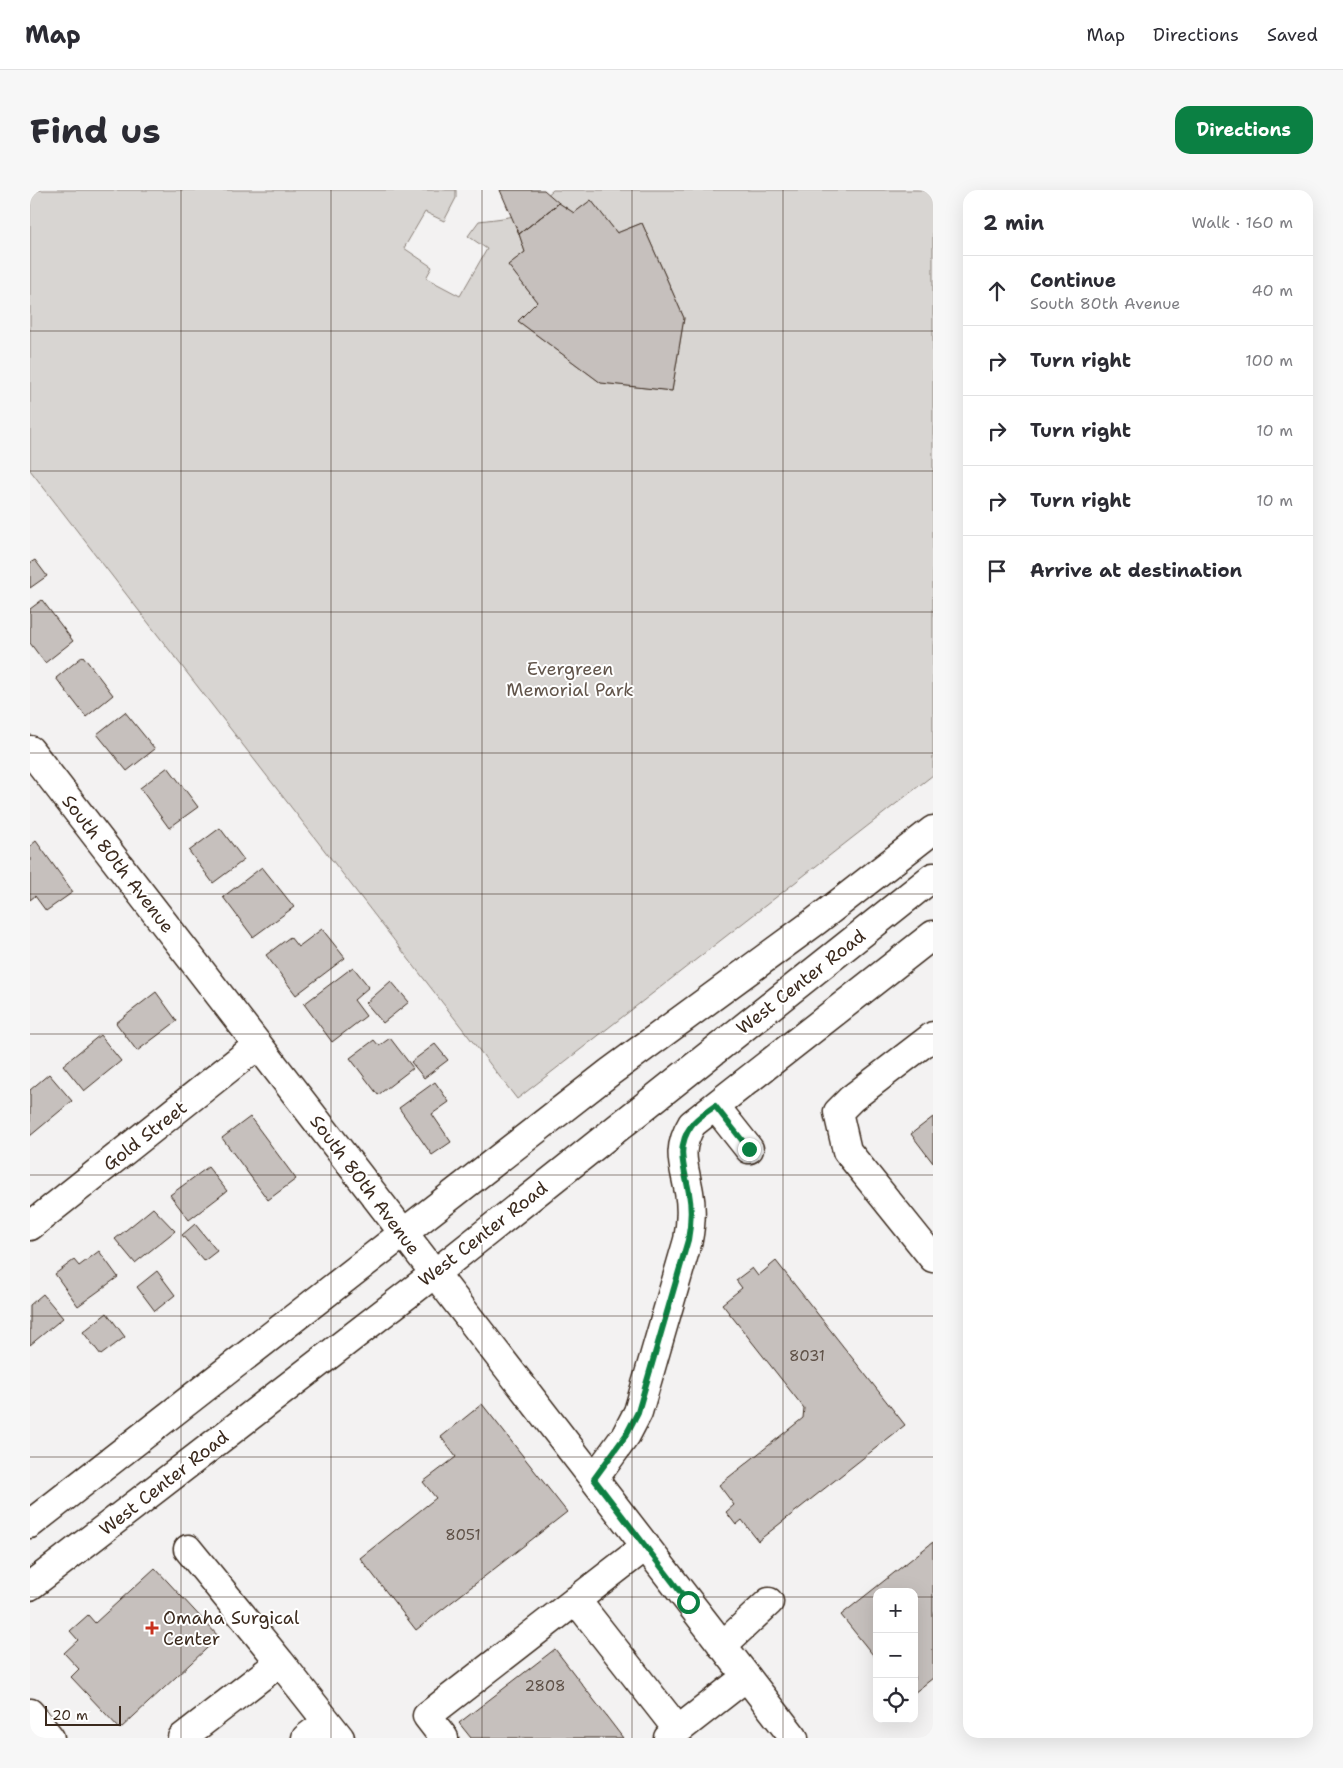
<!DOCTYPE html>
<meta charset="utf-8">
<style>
body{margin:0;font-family:"Shantell Sans",sans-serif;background:#f7f7f7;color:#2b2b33}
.controls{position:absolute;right:15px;bottom:15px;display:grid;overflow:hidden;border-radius:10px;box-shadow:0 5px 20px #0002}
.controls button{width:45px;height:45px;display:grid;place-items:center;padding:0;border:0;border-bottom:1px solid #e1e1e2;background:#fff;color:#2b2b33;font:25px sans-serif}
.scale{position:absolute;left:15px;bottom:12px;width:76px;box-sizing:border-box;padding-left:5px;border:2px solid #3b2a1e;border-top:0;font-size:14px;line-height:18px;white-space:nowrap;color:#3b2a1e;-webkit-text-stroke:4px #fff;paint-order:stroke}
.stop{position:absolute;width:15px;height:15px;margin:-11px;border:4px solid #0b8043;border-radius:50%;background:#fff}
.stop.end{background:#0b8043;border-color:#fff;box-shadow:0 1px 5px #0008}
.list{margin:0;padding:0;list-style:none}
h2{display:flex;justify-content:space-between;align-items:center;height:65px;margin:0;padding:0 20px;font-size:21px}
h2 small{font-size:16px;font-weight:400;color:#7c7c81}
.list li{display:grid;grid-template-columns:32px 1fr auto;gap:15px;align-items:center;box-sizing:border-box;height:70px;padding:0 20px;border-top:1px solid #e1e1e2}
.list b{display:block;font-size:19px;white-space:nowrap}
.list p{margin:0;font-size:16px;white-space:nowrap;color:#7c7c81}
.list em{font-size:16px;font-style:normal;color:#7c7c81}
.icon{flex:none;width:28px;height:28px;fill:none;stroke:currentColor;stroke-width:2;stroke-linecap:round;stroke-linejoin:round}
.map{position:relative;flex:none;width:903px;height:1548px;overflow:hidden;border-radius:15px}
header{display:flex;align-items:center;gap:30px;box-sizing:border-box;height:70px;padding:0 25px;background:#fff;border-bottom:1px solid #e1e1e2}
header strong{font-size:24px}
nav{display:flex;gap:28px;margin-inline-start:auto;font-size:18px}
.intro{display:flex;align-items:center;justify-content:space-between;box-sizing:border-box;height:120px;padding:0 30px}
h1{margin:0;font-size:35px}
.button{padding:12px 22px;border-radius:15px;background:#0b8043;color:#fff;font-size:18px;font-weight:700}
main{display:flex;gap:30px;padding:0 30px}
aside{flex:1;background:#fff;border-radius:15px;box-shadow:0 5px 20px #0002}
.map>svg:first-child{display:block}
.green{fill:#d8d5d2;stroke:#8a8078;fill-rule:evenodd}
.building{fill:#c6c0bd;stroke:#3b2a1e}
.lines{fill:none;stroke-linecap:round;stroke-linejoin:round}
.minor-casing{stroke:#3b2a1e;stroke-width:31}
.major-casing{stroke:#3b2a1e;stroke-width:31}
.minor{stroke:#fff;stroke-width:28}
.major{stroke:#fff;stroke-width:28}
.route{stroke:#0b8043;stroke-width:6}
.grid{fill:none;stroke:#3b2a1e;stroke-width:1;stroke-opacity:0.55}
.poi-dot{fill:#c8321e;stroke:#fff;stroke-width:2}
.labels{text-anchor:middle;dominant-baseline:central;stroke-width:4;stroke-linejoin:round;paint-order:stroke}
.number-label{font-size:15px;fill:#5e5046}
.park-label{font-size:18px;fill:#62554b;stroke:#fff}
.street-label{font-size:18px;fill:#3b2a1e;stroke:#fff}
.poi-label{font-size:18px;fill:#3b2a1e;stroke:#fff;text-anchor:start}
</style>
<header>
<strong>Map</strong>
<nav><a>Map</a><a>Directions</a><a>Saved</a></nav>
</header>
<div class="intro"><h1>Find us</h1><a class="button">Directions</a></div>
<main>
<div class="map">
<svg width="903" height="1548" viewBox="0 0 903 1548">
<rect width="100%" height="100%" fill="#f3f2f2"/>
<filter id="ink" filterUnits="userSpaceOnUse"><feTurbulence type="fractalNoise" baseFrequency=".02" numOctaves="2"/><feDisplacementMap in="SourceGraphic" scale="10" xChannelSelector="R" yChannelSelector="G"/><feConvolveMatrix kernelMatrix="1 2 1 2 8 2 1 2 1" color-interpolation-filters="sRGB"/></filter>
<g filter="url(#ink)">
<!-- green -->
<path class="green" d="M0 0H426V8L414 31 395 22 374 58 402 77 396 88 430 106 457 59 438 46 449 31C489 26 492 28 523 0H903V585L487 909 0 280ZM561 10 587 43 612 33 654 128 642 201 571 193 488 131 507 112 478 75 495 62 489 44 529 13 544 23Z"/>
<!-- building -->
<path class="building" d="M470 0H514L529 13 489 44Z
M561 10 587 43 612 33 654 128 642 201 571 193 488 131 507 112 478 75 495 62 489 44 529 13 544 23Z
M5 370 17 386 0 398V373Z
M12 410 43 451 15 473 0 453V419Z
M53 466 83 505 56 527 26 488Z
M95 522 125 559 97 581 67 544Z
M138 577 168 617 139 638 110 598Z
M190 638 214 670 183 693 159 661Z
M6 651 43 702 16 721 5 706 0 710V656Z
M232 677 264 717 223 747 193 707Z
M292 739 315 768 266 805 236 765 260 747 268 757Z
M323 777 339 797 324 810 336 826 302 852 274 814Z
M361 791 379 812 353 833 336 813Z
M126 802 147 831 107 861 86 833Z
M70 845 91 871 54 901 33 875Z
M360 848 383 878 348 905 320 868 344 850 349 856Z
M405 854 418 870 394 888 381 872Z
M19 884 42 911 0 946V900Z
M405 892 419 912 402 924 421 952 402 965 369 918Z
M220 927 266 989 238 1010 192 948Z
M903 927V973L881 944Z
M178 977 197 1001 159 1030 140 1005Z
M123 1018 145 1041 105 1073 85 1049Z
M165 1034 187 1061 174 1071 152 1045Z
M69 1061 88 1087 48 1116 25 1084 44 1070 49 1076Z
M746 1071 875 1235 728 1351 712 1330 706 1335 696 1322 704 1315 689 1295 773 1228 774 1218 692 1114 712 1098 706 1090 722 1078 728 1086Z
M127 1081 145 1105 125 1121 107 1097Z
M13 1104 33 1128 0 1155V1115Z
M77 1123 95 1147 71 1165 53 1142Z
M452 1214 537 1322 386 1440 330 1368 406 1308 393 1292 426 1267 411 1247Z
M903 1352V1488L884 1503V1402H847V1470L811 1425Z
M125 1378 189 1447 90 1539 41 1487 49 1479 34 1463 48 1450 40 1441 58 1425 65 1433Z
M525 1459 593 1548H441L429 1533Z"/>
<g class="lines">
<defs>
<path id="minor" d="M0 560 764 1548
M903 846 821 909 808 922 817 961 903 1068
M685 916 719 959
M0 1036 228 855
M564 1289 596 1245 608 1222 658 1050C661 1034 662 1018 659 1002 654 974 646 961 662 934L903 745
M158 1359 250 1472
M546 1410 648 1540
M692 1456 739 1412
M0 1523 20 1548
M152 1548 250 1472 310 1548
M276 1548 297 1532
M414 1548 397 1526 616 1356
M638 1548 716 1487"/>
<path id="major" d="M0 1334 580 882 786 731 903 640
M0 1396 404 1084 903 687"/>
</defs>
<!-- minor casing -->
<use href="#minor" class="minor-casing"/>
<!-- major casing -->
<use href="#major" class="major-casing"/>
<!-- minor -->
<use href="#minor" class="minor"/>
<!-- major -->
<use href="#major" class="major"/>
</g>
</g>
<g class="lines" filter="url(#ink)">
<!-- route -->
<path class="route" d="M658 1412 564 1289 596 1245 608 1222 658 1050C661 1034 662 1019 659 1003 655 979 645 958 661 936 666 928 677 922 685 916L719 959"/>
</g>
<!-- grid -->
<path class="grid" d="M151 0V1548M301 0V1548M452 0V1548M602 0V1548M753 0V1548M0 141H903M0 281H903M0 422H903M0 563H903M0 704H903M0 844H903M0 985H903M0 1126H903M0 1267H903M0 1407H847M884 1407H903"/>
<!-- markers -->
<path class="poi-dot" d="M119.5 1430.5h5v5h5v5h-5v5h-5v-5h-5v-5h5z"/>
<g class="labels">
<!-- number labels -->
<g class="number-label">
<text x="777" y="1166">8031</text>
<text x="433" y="1345">8051</text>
<text x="515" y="1496">2808</text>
</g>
<!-- park labels -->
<g class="park-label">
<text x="540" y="479">Evergreen<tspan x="540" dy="21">Memorial Park</tspan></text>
</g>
<!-- street labels -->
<g class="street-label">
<text transform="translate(88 674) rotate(52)">South 80th Avenue</text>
<text transform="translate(771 792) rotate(-38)">West Center Road</text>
<text transform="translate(115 946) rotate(-38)">Gold Street</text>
<text transform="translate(335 995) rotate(53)">South 80th Avenue</text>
<text transform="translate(453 1044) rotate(-38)">West Center Road</text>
<text transform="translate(134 1293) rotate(-38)">West Center Road</text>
</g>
<!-- poi labels -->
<g class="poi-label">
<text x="133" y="1428">Omaha Surgical<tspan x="133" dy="21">Center</tspan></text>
</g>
</g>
</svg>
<div class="controls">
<button>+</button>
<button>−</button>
<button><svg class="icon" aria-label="locate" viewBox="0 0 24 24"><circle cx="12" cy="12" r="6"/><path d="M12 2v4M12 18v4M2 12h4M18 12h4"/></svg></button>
</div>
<div class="scale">20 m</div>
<div class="stop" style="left:658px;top:1412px"></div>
<div class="stop end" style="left:719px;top:959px"></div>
</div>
<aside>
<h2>2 min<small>Walk · 160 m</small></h2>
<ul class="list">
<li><svg class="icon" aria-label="ahead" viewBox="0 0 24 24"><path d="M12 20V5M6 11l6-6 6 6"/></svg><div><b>Continue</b><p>South 80th Avenue</p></div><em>40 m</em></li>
<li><svg class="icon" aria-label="right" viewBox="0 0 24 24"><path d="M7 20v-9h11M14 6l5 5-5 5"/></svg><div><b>Turn right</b></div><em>100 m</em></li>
<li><svg class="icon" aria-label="right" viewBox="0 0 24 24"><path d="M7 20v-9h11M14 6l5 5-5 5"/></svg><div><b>Turn right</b></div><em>10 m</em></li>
<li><svg class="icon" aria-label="right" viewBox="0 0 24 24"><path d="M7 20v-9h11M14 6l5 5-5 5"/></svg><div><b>Turn right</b></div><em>10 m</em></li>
<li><svg class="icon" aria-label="arrive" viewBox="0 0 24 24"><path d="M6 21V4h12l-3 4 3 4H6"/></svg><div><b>Arrive at destination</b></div></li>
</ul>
</aside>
</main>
